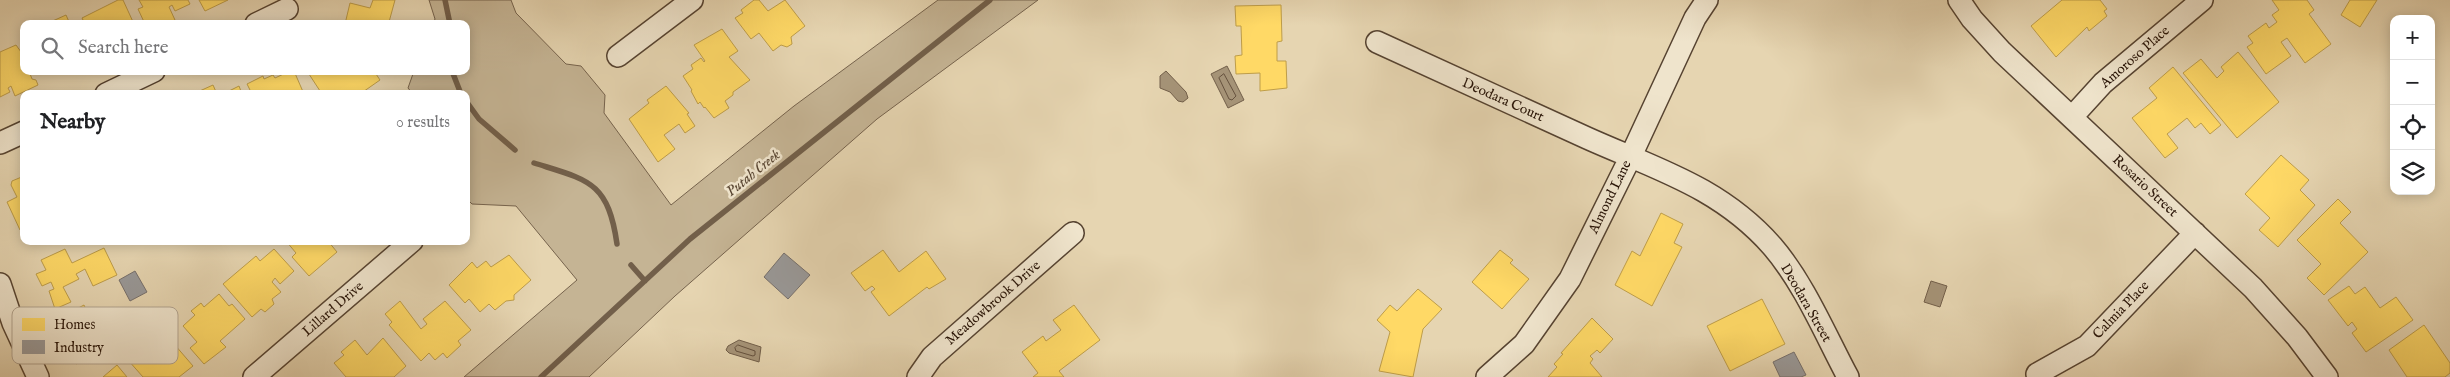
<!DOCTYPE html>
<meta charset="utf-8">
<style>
body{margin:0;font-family:"IM FELL English",serif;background:#f6f6f6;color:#202124}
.controls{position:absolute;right:15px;top:15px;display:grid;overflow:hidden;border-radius:10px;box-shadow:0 2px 12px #0003}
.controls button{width:45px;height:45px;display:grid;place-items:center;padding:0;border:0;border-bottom:1px solid #e0e0e0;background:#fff;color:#202124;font:25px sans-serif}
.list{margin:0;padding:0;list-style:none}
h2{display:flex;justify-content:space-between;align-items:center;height:65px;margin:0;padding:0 20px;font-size:21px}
h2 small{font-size:16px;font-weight:400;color:#757577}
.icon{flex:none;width:28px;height:28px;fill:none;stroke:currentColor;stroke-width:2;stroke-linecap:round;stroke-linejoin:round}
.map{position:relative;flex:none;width:2450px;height:377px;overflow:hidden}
.search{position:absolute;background:#fff;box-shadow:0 2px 12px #0003;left:20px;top:20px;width:450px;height:55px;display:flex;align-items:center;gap:12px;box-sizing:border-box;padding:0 18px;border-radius:10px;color:#757577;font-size:19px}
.panel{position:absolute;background:#fff;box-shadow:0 2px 12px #0003;left:20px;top:90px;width:450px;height:155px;border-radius:10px}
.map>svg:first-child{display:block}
.green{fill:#c5b494;stroke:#76634d}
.water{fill:#a59377;stroke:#725f4a}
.homes{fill:#ffd966;stroke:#be9d49}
.industry{fill:#999;stroke:#76706d}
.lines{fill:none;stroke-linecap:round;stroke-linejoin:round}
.shore{stroke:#66523e;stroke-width:1}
.stream{stroke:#725f4a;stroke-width:5.5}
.minor-casing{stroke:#564331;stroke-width:24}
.minor{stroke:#efe4cc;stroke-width:21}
.labels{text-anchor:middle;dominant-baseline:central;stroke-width:5;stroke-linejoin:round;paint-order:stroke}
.street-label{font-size:14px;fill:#261206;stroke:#efe4cc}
.water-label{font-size:15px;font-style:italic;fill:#594633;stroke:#efe4cc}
.key{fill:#efe4cc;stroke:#b3a591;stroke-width:1}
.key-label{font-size:14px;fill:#261206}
</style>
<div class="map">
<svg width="2450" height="377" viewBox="0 0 2450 377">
<rect width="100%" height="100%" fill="#e6d5b1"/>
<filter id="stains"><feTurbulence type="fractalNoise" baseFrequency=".004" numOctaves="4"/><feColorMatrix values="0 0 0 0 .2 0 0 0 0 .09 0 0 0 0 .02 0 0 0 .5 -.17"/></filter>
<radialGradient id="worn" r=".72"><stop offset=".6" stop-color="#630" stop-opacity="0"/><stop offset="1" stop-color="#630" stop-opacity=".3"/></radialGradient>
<!-- green -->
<path class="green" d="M429 0H511L516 13 566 64 581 66 605 95 604 113 671 205 794 106 938 0H1038L877 119 675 296 589 377H464L577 280 516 206 472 204 466 198V94H413L408 88 414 71H466V24H433L435 19Z"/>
<!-- water -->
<path class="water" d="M1227 66 1244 100 1228 108 1211 74Z
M1166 71 1186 92 1188 98 1183 102 1178 101 1170 92 1160 88V76Z
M1931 281 1947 286 1940 307 1924 302Z
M739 340 761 347 759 362 729 353 726 350 728 346Z"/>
<!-- homes -->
<path class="homes" d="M118 0H123L134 24H85L82 18Z
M139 0H188L190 4 175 11 172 5 169 7 175 20 167 24H145L138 9 143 7Z
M199 0H228L205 11Z
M373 0H395L389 22 395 24H345L350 3 370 8Z
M754 0H759L768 11 785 0 805 26 791 37 792 44 787 47 781 45 773 51 759 33 751 39 735 18 743 13 741 10Z
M2062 0H2100L2107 9 2104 11 2107 16 2089 31 2087 27 2056 57 2031 26Z
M2272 0H2307L2314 10 2309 14 2331 44 2305 63 2287 38 2281 42 2291 56 2266 74 2247 47 2253 43 2248 36 2266 23 2269 28 2277 22 2272 15 2279 10Z
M2350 0H2377L2360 27 2341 15Z
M1281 5 1282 41 1277 42V61H1286L1287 88 1260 91V73L1236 74 1235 56 1242 55 1241 26H1236L1235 6Z
M66 15 70 24H46Z
M722 29 738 51 729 57 750 80 733 92V95L725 101 729 108 714 118 705 107 704 108 700 102 698 104 691 91 692 90 683 76 693 69 691 65 701 58 704 62 705 61 694 45Z
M16 45 24 56V71H29L32 79 36 80 38 85 15 96 11 86 8 88 10 92 0 97V52Z
M2238 52 2279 102 2237 138 2183 73 2201 59 2217 78 2224 71 2221 67Z
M2173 67 2221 125 2210 134 2201 123 2195 128 2187 118 2167 134 2178 148 2165 158 2132 118 2157 98 2149 88Z
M290 71H294L304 94H252L247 84 263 76 264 79 273 75 275 78Z
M307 71H374L380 80 360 94H322Z
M213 85 217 94H193Z
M239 86 242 94H225V93Z
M666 86 689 113 687 114 695 126 685 133 679 124 664 135 675 149 658 162 629 119 649 103 647 100Z
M2281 155 2309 180 2300 190 2315 205 2278 247 2259 230 2270 218 2245 194Z
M24 176V228L20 230 7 202 17 197 11 185 12 181Z
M2338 199 2351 212 2340 223 2368 252 2324 295 2307 278 2321 264 2297 240Z
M1661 213 1683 224 1674 243 1682 247 1652 306 1615 285 1632 251 1640 256Z
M286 241H328L337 252 309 276 292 257 296 253Z
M104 248 117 275 93 286 85 269 76 274 79 279 63 287 71 302 55 309 49 291 54 289 51 282 42 286 36 274 46 270 41 260 65 249 72 263Z
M274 249 294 271 280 284 275 278 272 282 281 292 272 299 274 304 265 312 261 309 252 317 223 284 256 256 260 261Z
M883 250 899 272 926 251 946 279 929 289 927 287 889 316 871 292 875 289 872 286 865 291 851 273Z
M1500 250 1513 260 1510 263 1529 279 1502 309 1472 282Z
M509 255 531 280 514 295V300L506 301 495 310 489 304 480 312 469 299 465 303 449 285 472 262 477 268 486 261 491 267Z
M2349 286 2355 294 2365 287 2380 308 2396 297 2413 320 2366 352 2352 333 2357 329 2352 322 2348 326 2328 300Z
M1418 289 1442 309 1423 329 1413 377 1379 371 1390 332 1377 320 1390 305 1397 311Z
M219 294 229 306 232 304 245 319 220 341 226 347 204 364 190 348 197 342 183 326 195 315 191 311 201 303 204 307Z
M1762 299 1785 344 1730 371 1707 326Z
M400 301 421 329 427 324 423 319 445 301 471 330 458 341 461 345 447 358 443 353 435 360 429 353 421 361 389 325 392 322 385 314Z
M84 305 88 314 93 311 107 344 92 351 94 355 76 364 73 358 78 355 62 328 70 323 65 315Z
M1074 305 1100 340 1059 371 1064 377H1033L1038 373 1022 352 1043 336 1046 341 1061 330 1053 320Z
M1592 318 1613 339 1600 353 1597 350 1590 356 1593 359 1590 363 1602 377H1548L1557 367 1554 364 1563 354 1561 353Z
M2424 325 2450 363V373L2445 377H2407L2389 350Z
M162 330 193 366 179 377H143L128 360Z
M383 338 406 366 394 377H346L334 363 344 355 341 352 355 340 367 355Z
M117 365 127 377H103Z"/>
<!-- industry -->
<path class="industry" d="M784 253 810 275 788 299 764 277Z
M135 271 147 292 130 301 119 280Z
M1794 352 1806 375 1801 377H1780L1773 362Z"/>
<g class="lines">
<!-- shore -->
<path class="shore" d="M1224 74 1236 96 1232 100 1229 99 1219 78Z
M738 345 755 351V355L753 356 736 351 735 348Z"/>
<!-- stream -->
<path class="stream" d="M445 0 450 24
M452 71 461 94
M466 101 479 119 515 150
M534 163C588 180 608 181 617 244
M631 265 645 281
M541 377 690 239 990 0"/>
<defs>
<path id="minor" d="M1959 0 1972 19 2002 52 2253 288 2297 337 2327 377
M256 24 287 9
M1377 42C1447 74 1517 106 1587 138 1656 169 1720 187 1772 246 1804 283 1825 334 1848 377
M618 56 692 0
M106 94 154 71
M2072 117 2103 83 2202 0
M0 143 24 132
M0 284 13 323 38 377
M2037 374 2087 346 2195 233
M254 377 412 241
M918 377 932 357 1073 233
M1487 377 1524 344 1570 279 1630 158 1695 18 1707 0"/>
</defs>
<!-- minor casing -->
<use href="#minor" class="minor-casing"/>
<!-- minor -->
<use href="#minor" class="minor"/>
</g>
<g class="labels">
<!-- street labels -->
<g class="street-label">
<text transform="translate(2135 57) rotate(-41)">Amoroso Place</text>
<text transform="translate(1503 100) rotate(24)">Deodara Court</text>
<text transform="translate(2145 186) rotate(43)">Rosario Street</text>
<text transform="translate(1610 197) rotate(-64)">Almond Lane</text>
<text transform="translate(993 303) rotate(-41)">Meadowbrook Drive</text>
<text transform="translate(1806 303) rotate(60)">Deodara Street</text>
<text transform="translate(333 309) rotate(-41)">Lillard Drive</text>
<text transform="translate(2121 310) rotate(-46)">Calmia Place</text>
</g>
<!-- water labels -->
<g class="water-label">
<text transform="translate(753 173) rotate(-39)">Putah Creek</text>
</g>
</g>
<!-- legend -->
<rect x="12" y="307" width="166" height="57" rx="8" class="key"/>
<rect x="22" y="318" width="23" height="13" fill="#ffd966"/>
<rect x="22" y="340" width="23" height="14" fill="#999"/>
<g class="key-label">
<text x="54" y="329">Homes</text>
<text x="54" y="352">Industry</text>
</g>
<rect width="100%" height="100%" filter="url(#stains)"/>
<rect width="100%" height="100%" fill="url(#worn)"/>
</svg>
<div class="controls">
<button>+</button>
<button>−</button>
<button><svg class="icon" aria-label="locate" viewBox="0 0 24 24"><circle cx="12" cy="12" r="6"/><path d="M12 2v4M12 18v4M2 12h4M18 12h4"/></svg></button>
<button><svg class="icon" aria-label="layers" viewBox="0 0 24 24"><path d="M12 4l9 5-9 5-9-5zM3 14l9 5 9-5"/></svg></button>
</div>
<div class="search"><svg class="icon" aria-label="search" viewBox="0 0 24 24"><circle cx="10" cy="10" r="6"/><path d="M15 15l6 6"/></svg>Search here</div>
<section class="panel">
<h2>Nearby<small>0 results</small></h2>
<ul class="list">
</ul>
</section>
</div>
